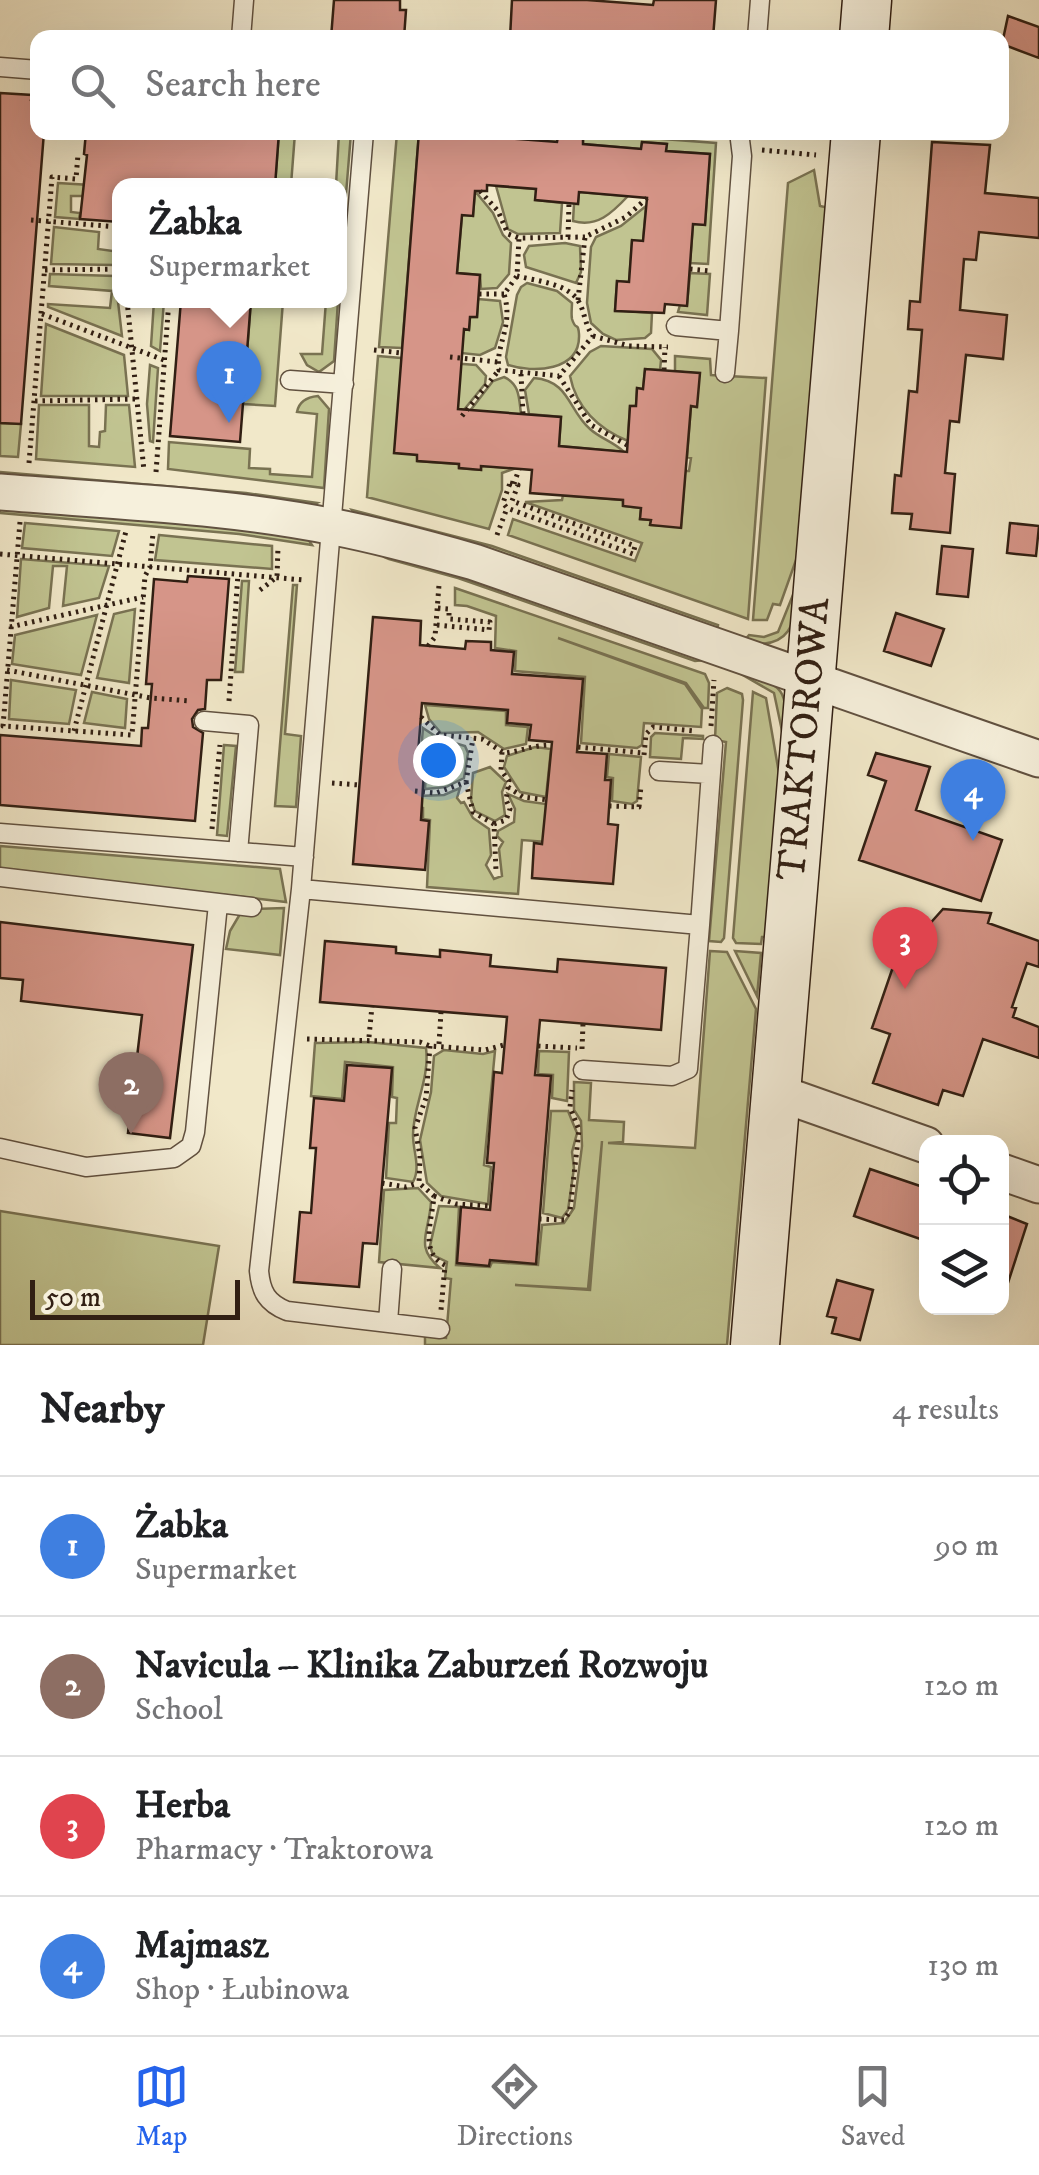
<!DOCTYPE html>
<meta charset="utf-8">
<style>
body{margin:0;font-family:"IM FELL DW Pica",serif;background:#f6f6f6;color:#202124}
.controls{position:absolute;right:30px;bottom:30px;display:grid;overflow:hidden;border-radius:20px;box-shadow:0 10px 40px #0002}
.controls button{width:90px;height:90px;display:grid;place-items:center;padding:0;border:0;border-bottom:2px solid #e0e0e0;background:#fff;color:#202124;font:50px sans-serif}
.scale{position:absolute;left:30px;bottom:25px;width:210px;box-sizing:border-box;padding-left:10px;border:5px solid #311f13;border-top:0;font-size:28px;line-height:35px;white-space:nowrap;color:#311f13;-webkit-text-stroke:8px #f6f0dc;paint-order:stroke}
.you{position:absolute;left:438px;top:760px;width:35px;height:35px;margin:-25px;border:8px solid #fff;border-radius:50%;background:#1a73e8;box-shadow:0 0 0 15px #1a73e833}
.badge{display:grid;place-items:center;width:65px;height:65px;border-radius:50%;background:#2563eb;color:#fff;font-size:32px;font-weight:700}
.pin{position:absolute;translate:-50% -82px;filter:drop-shadow(0 2px 5px #0008)}
.pin::after{content:'';position:absolute;top:52px;width:35px;height:30px;background:inherit;clip-path:polygon(0 0,100% 0,50% 100%)}
.popup{position:absolute;left:112px;top:178px;width:235px;height:130px;box-sizing:border-box;display:grid;place-content:center;border-radius:20px;background:#fff;filter:drop-shadow(0 2px 8px #0005);font-size:32px;white-space:nowrap;color:#757577}
.popup b{font-size:38px;color:#202124}
.popup::after{content:'';position:absolute;left:50%;top:100%;margin-left:-20px;border:20px solid transparent;border-top-color:#fff}
.list{margin:0;padding:0;list-style:none}
h2{display:flex;justify-content:space-between;align-items:center;height:130px;margin:0;padding:0 40px;font-size:42px}
h2 small{font-size:32px;font-weight:400;color:#757577}
.list li{display:grid;grid-template-columns:65px 1fr auto;gap:30px;align-items:center;box-sizing:border-box;height:140px;padding:0 40px;border-top:2px solid #e0e0e0}
.list b{display:block;font-size:38px;white-space:nowrap}
.list p{margin:0;font-size:32px;white-space:nowrap;color:#757577}
.list em{font-size:32px;font-style:normal;color:#757577}
.icon{flex:none;width:55px;height:55px;fill:none;stroke:currentColor;stroke-width:2;stroke-linecap:round;stroke-linejoin:round}
.map{position:relative;flex:none;width:1039px;height:1345px;overflow:hidden}
.search{position:absolute;background:#fff;box-shadow:0 10px 40px #0002;left:30px;right:30px;top:30px;height:110px;display:flex;align-items:center;gap:25px;box-sizing:border-box;padding:0 35px;border-radius:20px;color:#757577;font-size:38px}
.sheet{height:690px;background:#fff}
nav{display:flex;justify-content:space-around;align-items:center;box-sizing:border-box;height:140px;border-top:2px solid #e0e0e0;background:#fff;font-size:28px;color:#757577}
nav a{display:grid;justify-items:center;gap:5px}
nav .on{color:#2563eb}
.map>svg:first-child{display:block}
.green{fill:#c1c491;stroke:#797252;stroke-width:2.5;fill-rule:evenodd}
.building{fill:#d69588;stroke:#311f13;stroke-width:2.5}
.lines{fill:none;stroke-linecap:round;stroke-linejoin:round}
.service-casing{stroke:#615140;stroke-width:21}
.minor-casing{stroke:#615140;stroke-width:39}
.secondary-casing{stroke:#311f13;stroke-width:51}
.path{stroke:#311f13;stroke-width:5;stroke-dasharray:2.5 5;stroke-linecap:butt}
.service{stroke:#f6f0dc;stroke-width:18}
.minor{stroke:#f6f0dc;stroke-width:35}
.secondary{stroke:#f6f0dc;stroke-width:48}
.labels{text-anchor:middle;dominant-baseline:central;stroke-width:9;stroke-linejoin:round;paint-order:stroke}
.street-label{font-size:40px;fill:#311f13;stroke:#f6f0dc}
</style>
<div class="map">
<svg width="1039" height="1345" viewBox="0 0 1039 1345">
<rect width="100%" height="100%" fill="#f1e8c9"/>
<filter id="stains"><feTurbulence type="fractalNoise" baseFrequency=".002" numOctaves="4"/><feColorMatrix values="0 0 0 0 .2 0 0 0 0 .09 0 0 0 0 .02 0 0 0 .5 -.17"/></filter>
<radialGradient id="worn" r=".72"><stop offset=".6" stop-color="#630" stop-opacity="0"/><stop offset="1" stop-color="#630" stop-opacity=".3"/></radialGradient>
<!-- green -->
<path class="green" d="M569 132 716 143 708 264 690 263 693 224 705 225 710 154 666 151V144L642 142 641 149 583 144V138L559 136 557 142 491 137V133Z
M279 133H295L291 185H275Z
M339 133H351L342 243 339 242V185H336Z
M397 133H419L402 348 379 347Z
M814 170 820 206 829 208 801 546 780 605 773 604 767 620H753L788 183Z
M58 183 90 185 89 196H71V212L80 213 79 219 55 217Z
M496 186 536 189V200L562 203 560 233 518 234 508 229Z
M475 191 493 213 503 235 511 243 509 274 497 288 481 289 480 275 457 273 462 215 473 216Z
M579 192 628 196C612 213 597 228 573 221L574 204H578Z
M646 206 643 241H632L629 282 617 281 615 310 652 313 651 333 645 338 616 340 603 334 591 323 587 303 591 247 596 237 621 226Z
M54 227 99 232 98 249 113 251 115 265 51 264Z
M565 243 580 246 581 272 576 283 526 267 524 255 529 246Z
M690 273 710 274 707 315 678 312 680 305H687Z
M50 274 115 276 122 336 48 307V304L110 308 112 291 49 286Z
M527 283 557 291 572 303C572 308 571 314 572 319 576 332 578 321 579 334 581 372 532 373 508 365L506 357 517 295 521 287Z
M478 299 500 301 503 322 495 348 480 355 451 352 453 328 469 329 470 317H477Z
M154 301H164L160 351 151 346Z
M251 301H283L275 406 243 404Z
M326 301H338L334 361 319 372 307 365 301 354H322Z
M46 324 124 355 128 396H41Z
M601 346 652 349 661 360 660 370 645 369 643 389H637L636 406H630L628 441C598 429 576 407 570 376L590 352Z
M378 356 401 358 418 461 459 464V468L481 470V466L516 468 502 473V490L489 529 367 497Z
M675 356 710 359 711 375 766 378 748 619 508 535 513 519 635 561 642 543 525 502 562 500 563 495 623 500V506L641 508 640 519 651 520V525L681 527 685 471H689L691 458 687 457 691 406 696 407 699 374 675 371Z
M450 363 476 365 486 376 485 384 463 411 458 410Z
M150 365 158 368 153 442 150 441 147 404Z
M504 377C520 384 519 399 521 414L466 416 493 381Z
M534 378C570 381 568 410 590 429 601 439 614 442 624 452L559 446 561 417 529 414 525 390Z
M318 396 329 409 324 488 168 469 169 442 250 449 249 468 270 469V474L312 477 317 414 297 412C299 401 308 397 318 396Z
M39 405H89V446L99 447 100 432 105 431 106 405H129L135 467 36 459Z
M0 423 21 424 18 457 0 456Z
M0 472 246 493 317 503 307 508 0 480Z
M0 506 239 527 306 536 312 545 239 534 0 513Z
M352 510 492 546 718 625 717 632 358 518Z
M25 523 119 531 112 556 22 548Z
M159 535 272 546V569L155 560Z
M384 552 454 569 706 660 695 661 458 578 389 559 384 557Z
M21 559 109 566 99 598 63 606 67 566H53L49 608 17 617Z
M799 580C795 622 794 651 742 643L749 635 764 637 778 632Z
M242 581H249L243 672H235Z
M293 585H297L285 734 301 736 296 807 275 806Z
M455 588 705 674 709 683 708 708H704L686 683 558 638 685 684 702 709 701 727 644 723 642 745 637 748 581 743 585 677 515 671 516 651 495 648 496 616 467 606 455 605Z
M135 609 129 683 97 678 114 614Z
M97 615 81 675 12 664 15 635Z
M734 670C789 687 787 687 785 745L774 693Z
M11 680 76 690 69 724 9 719Z
M727 688 742 694 743 700 724 938 721 942 709 941 726 742 715 740 717 693Z
M92 692 127 699 125 728 84 723Z
M753 692 766 698 781 785 769 937H762L761 944 736 943 733 938Z
M425 705 506 711V725L528 727 526 744 504 749 478 732 441 733 429 719Z
M423 728 438 738 465 746 468 753 464 778 446 787 425 789 427 754 421 752Z
M655 733 703 736V739L683 738 681 759 650 757 651 737Z
M224 745 236 746 227 836 217 835Z
M535 747 551 749 546 797 520 792 504 767 507 756Z
M609 754 641 757 637 801 632 804 612 801 613 778 607 777Z
M490 767 506 782 502 792 505 815 495 821 475 811 471 800 473 773Z
M460 788 457 798 461 803 464 802 473 818 489 829 491 855 486 865 494 879 502 876 499 849 503 842 497 836 498 831 514 822 515 809 508 794 524 801 546 804 547 842 522 840 518 894 427 887 430 820 423 819V808L417 806 418 796 444 795Z
M0 846 280 869 286 902 0 869Z
M284 908 280 955 226 949 230 931 240 914 254 909Z
M710 951 727 952 756 1009 727 1345H425V1336L446 1338 451 1279 445 1278 447 1262 433 1255 430 1246 439 1206 459 1207 456 1265 490 1267 492 1262 538 1265 542 1225 564 1223 574 1208 582 1146 581 1121 574 1110V1082L591 1083 589 1120 624 1122 623 1142 608 1143 695 1148ZM602 1141 590 1290 515 1285 588 1289Z
M735 951 761 953 757 996Z
M368 1042 426 1048C430 1079 413 1106 413 1135 413 1152 421 1167 413 1182L386 1178 389 1123H396L397 1098 392 1097 393 1067 345 1062 342 1099 311 1096 315 1043Z
M444 1050 483 1054 495 1051 484 1165 491 1167 488 1204 441 1196 427 1183 420 1140 431 1092 434 1056Z
M539 1051 569 1052 567 1101 552 1098 553 1075 538 1074Z
M551 1111H568L577 1133 572 1152 574 1168 568 1210 562 1218 543 1213Z
M418 1188 431 1202C429 1234 414 1246 440 1268L379 1262 384 1190Z
M0 1211 219 1246 203 1345H0Z"/>
<!-- building -->
<path class="building" d="M334 0H400V10H406L404 38H331Z
M512 0H587L653 5 654 0H716L713 38H510Z
M1008 16 1039 27V58L1002 44Z
M0 93 32 95 31 100 38 101V132H44L21 424 0 423Z
M86 132H279L275 186H119V222L80 219 87 155 84 154Z
M419 132H491V137L557 142 558 136 583 138V144L641 149 642 142 667 144 666 151 710 154 705 225 693 224 687 306 665 304 664 313 615 311 617 281 629 282 632 240 643 241 647 198 579 192 578 204 535 200 536 189 487 185V191H475L473 216 462 215 457 273 480 275 477 317H470L469 330 464 329 458 409 561 417 559 446 627 452 630 406H636L637 388 643 389 645 369 700 373 697 407 691 406 681 528 650 525 651 520 640 519 641 508 623 506V500L530 493 532 470 481 466V470L459 468V464L417 461V455L394 453Z
M932 142 990 145 985 193 1039 198V238L979 232 976 260 964 259 960 310 1007 315 1003 359 966 355 959 422 950 421 945 473 955 474 950 533 910 529 912 514 892 513 895 475 901 476 909 391 917 392 922 330 908 329 910 301 920 302Z
M181 300H251L240 442 170 436Z
M1010 523 1039 526 1036 556 1007 553Z
M942 546 973 549 968 597 937 594Z
M188 576 229 579 221 680H207L205 709 198 710 192 719 193 727 203 733 195 821 0 805V735L141 746 142 728H148L152 684H146L154 579 187 582Z
M896 613 944 629 931 666 884 651Z
M373 617 421 621 420 645 465 649 466 641 491 642V650L514 652 512 674 583 679 577 752 607 754 605 780H611L608 824 618 825 613 884 532 878 534 843 542 844 552 742 529 740 531 725 507 723 508 710 422 703 418 754H425L421 820 429 821 425 870 353 864Z
M876 753 930 767 916 810 1002 840 981 901 859 860 886 781 868 775Z
M943 909 991 913 988 923 1039 941V967L1027 963 1012 1007 1016 1008 1013 1017 1039 1027V1058L983 1039 963 1096 943 1090 938 1105 873 1083 890 1034 872 1028 894 964Z
M0 922 193 945 170 1138 128 1133 142 1015 21 1001 23 980 0 978Z
M325 941 396 947V953L440 957V950L491 955 490 966 557 972 558 959 666 968 661 1030 540 1020 535 1075 551 1076 536 1264 490 1260 489 1266 457 1263 461 1207 490 1210 494 1163H487L494 1072 502 1073 507 1017 320 1002Z
M347 1065 392 1068 377 1244 363 1243 359 1287 294 1282 300 1212 311 1213 316 1148H310L314 1098 344 1101Z
M870 1169 926 1188V1241L854 1216Z
M1002 1214 1027 1224 1006 1289 1002 1288Z
M837 1280 873 1290 860 1340 832 1333 836 1318 827 1316Z"/>
<g class="lines">
<defs>
<path id="service" d="M241 38 244 0
M757 38 760 0
M0 67 38 70
M364 132 301 889 700 925 713 745
M676 326 729 331 742 156 739 132
M725 373 729 331
M290 380 344 384
M204 721 249 725 238 852
M659 771 710 774
M0 833 304 857
M0 877 252 907
M301 889 259 1271C261 1292 267 1303 287 1311L440 1329
M583 1070 672 1076 688 1069 700 925
M0 1148 86 1167 174 1158 191 1146 195 1132 218 904
M388 1322 392 1269"/>
<path id="minor" d="M0 492C111 501 224 505 334 527 381 536 428 549 474 562L1039 759
M776 1092 926 1145
M1002 1172 1039 1185"/>
<path id="secondary" d="M864 38 867 0
M755 1345 856 132"/>
</defs>
<!-- service casing -->
<use href="#service" class="service-casing"/>
<!-- minor casing -->
<use href="#minor" class="minor-casing"/>
<!-- secondary casing -->
<use href="#secondary" class="secondary-casing"/>
<!-- path -->
<path class="path" d="M762 150 816 155
M480 191 498 211 508 234 519 238
M31 220 119 227
M568 237 569 203
M690 269 711 271
M45 270 119 269
M517 276C536 281 565 283 577 299 585 310 584 324 593 336L559 376 499 370C495 345 514 326 504 294L517 276 519 238 585 237
M479 294H504
M127 300 144 471
M578 300 585 237 626 217 647 198
M42 314 164 360
M593 336 629 346 668 347
M374 350 402 353
M450 357 498 362
M664 370 665 347
M521 374 523 414
M559 376 591 425 627 445
M35 401 136 399
M462 416 499 370
M29 463 52 177 76 179 78 154
M156 472 169 300
M510 483 518 485 512 501 635 546 633 554 507 508 503 503Z
M514 484 519 469
M20 522 3 726 132 735 145 576 150 567 153 533
M497 535 507 508
M0 554 304 580
M260 590 277 577 278 547
M437 625 489 630 490 622 449 619V609L437 608
M10 627 143 597
M428 646 435 637 439 585
M7 670 151 698 191 701
M229 701 238 574
M421 717 440 735 482 739 504 753C523 751 532 745 552 745
M711 726 714 680
M74 731 126 531
M578 747 644 753
M644 755 646 734 653 727 695 731
M466 782 473 812 494 824 496 871
M332 783 359 785
M508 787 523 797 548 800
M415 791 436 793 466 782 473 738
M609 806 639 807 641 786
M494 824 506 820 510 809 506 800 509 781 501 770 502 752
M212 829 220 745
M369 1037 372 1006
M307 1039 420 1042 430 1046 485 1050 504 1045
M439 1044 441 1012
M430 1046 426 1098 415 1128 420 1156 419 1183 434 1196C432 1221 419 1253 445 1265L441 1310
M538 1046 577 1048
M582 1049 583 1024
M382 1183 406 1187 418 1183
M434 1196 456 1204 491 1206
M539 1219 564 1220 570 1211 579 1130 570 1107 572 1090"/>
<!-- service -->
<use href="#service" class="service"/>
<!-- minor -->
<use href="#minor" class="minor"/>
<!-- secondary -->
<use href="#secondary" class="secondary"/>
</g>
<g class="labels">
<!-- street labels -->
<g class="street-label">
<text transform="translate(805 739) rotate(-85)">TRAKTOROWA</text>
</g>
</g>
<rect width="100%" height="100%" filter="url(#stains)"/>
<rect width="100%" height="100%" fill="url(#worn)"/>
</svg>
<div class="controls">
<button><svg class="icon" aria-label="locate" viewBox="0 0 24 24"><circle cx="12" cy="12" r="6"/><path d="M12 2v4M12 18v4M2 12h4M18 12h4"/></svg></button>
<button><svg class="icon" aria-label="layers" viewBox="0 0 24 24"><path d="M12 4l9 5-9 5-9-5zM3 14l9 5 9-5"/></svg></button>
</div>
<div class="scale">50 m</div>
<div class="you"></div>
<div class="pin badge" style="left:229px;top:423px;background:#3f7fe0">1</div>
<div class="popup"><b>Żabka</b>Supermarket</div>
<div class="pin badge" style="left:131px;top:1134px;background:#8d6e63">2</div>
<div class="pin badge" style="left:905px;top:989px;background:#e0444e">3</div>
<div class="pin badge" style="left:973px;top:841px;background:#3f7fe0">4</div>
<div class="search"><svg class="icon" aria-label="search" viewBox="0 0 24 24"><circle cx="10" cy="10" r="6"/><path d="M15 15l6 6"/></svg>Search here</div>
</div>
<section class="sheet">
<h2>Nearby<small>4 results</small></h2>
<ul class="list">
<li><span class="badge" style="background:#3f7fe0">1</span><div><b>Żabka</b><p>Supermarket</p></div><em>90 m</em></li>
<li><span class="badge" style="background:#8d6e63">2</span><div><b>Navicula – Klinika Zaburzeń Rozwoju</b><p>School</p></div><em>120 m</em></li>
<li><span class="badge" style="background:#e0444e">3</span><div><b>Herba</b><p>Pharmacy · Traktorowa</p></div><em>120 m</em></li>
<li><span class="badge" style="background:#3f7fe0">4</span><div><b>Majmasz</b><p>Shop · Łubinowa</p></div><em>130 m</em></li>
</ul>
</section>
<nav>
<a class="on"><svg class="icon" aria-label="map" viewBox="0 0 24 24"><path d="M3 6l6-2 6 2 6-2v14l-6 2-6-2-6 2zM9 4v14M15 6v14"/></svg>Map</a>
<a><svg class="icon" aria-label="directions" viewBox="0 0 24 24"><path d="M12 3l9 9-9 9-9-9zM9 14v-3h6M13 9l2 2-2 2"/></svg>Directions</a>
<a><svg class="icon" aria-label="saved" viewBox="0 0 24 24"><path d="M7 4h10v16l-5-4-5 4z"/></svg>Saved</a>
</nav>
